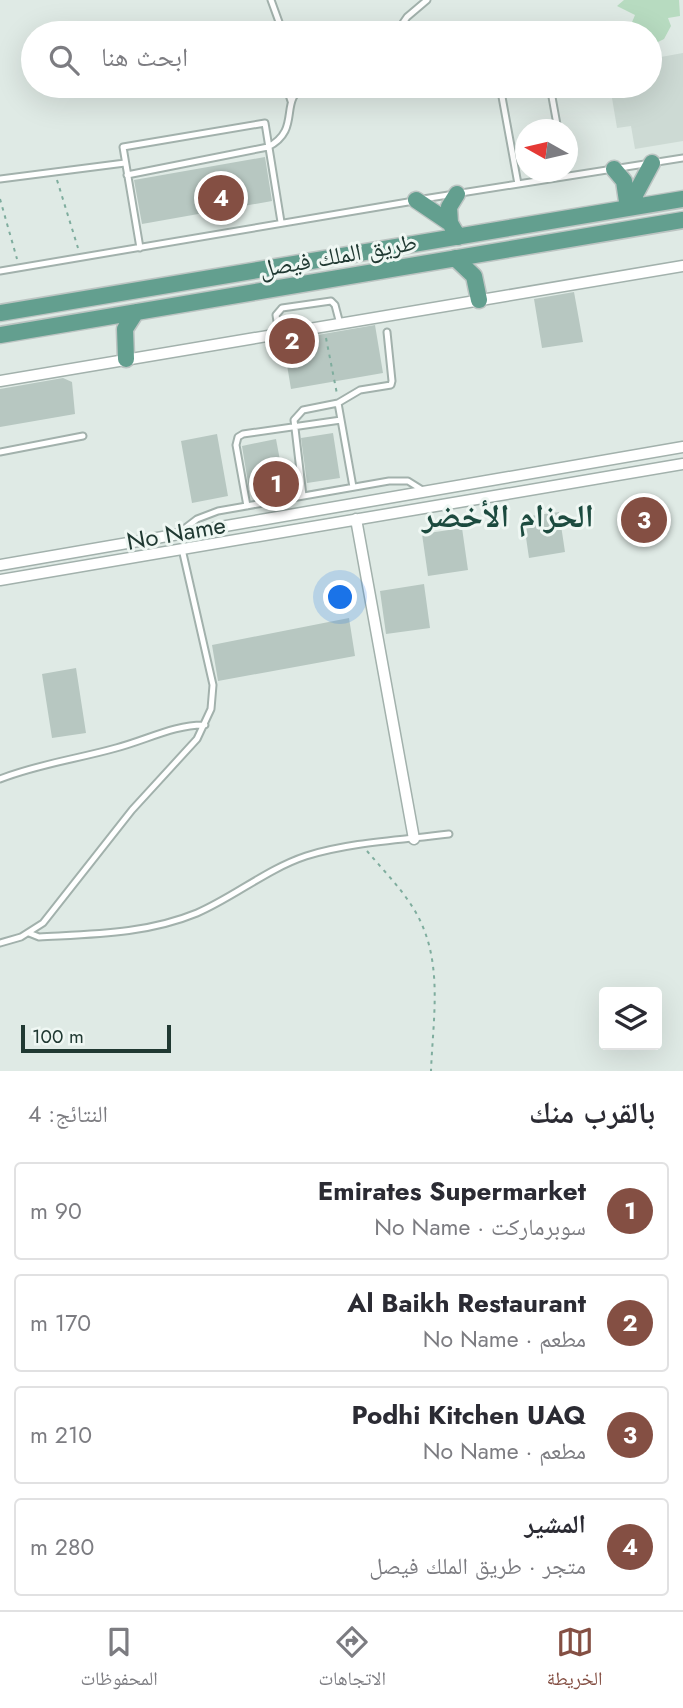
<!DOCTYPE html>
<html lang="ar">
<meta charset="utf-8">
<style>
body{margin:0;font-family:Jost,"Noto Naskh Arabic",sans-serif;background:#f2f2f3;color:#2b2b33;direction:rtl}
.controls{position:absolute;right:21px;bottom:21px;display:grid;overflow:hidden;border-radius:7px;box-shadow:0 7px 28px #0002}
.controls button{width:63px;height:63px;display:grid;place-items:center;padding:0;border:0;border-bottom:2px solid #e1e1e2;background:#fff;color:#2b2b33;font:35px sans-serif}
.compass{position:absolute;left:515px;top:119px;width:63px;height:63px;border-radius:50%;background:#fff;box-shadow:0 7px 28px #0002;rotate:278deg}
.scale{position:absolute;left:21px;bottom:18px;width:150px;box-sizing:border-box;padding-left:7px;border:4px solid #203932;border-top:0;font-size:19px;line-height:24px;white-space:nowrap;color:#203932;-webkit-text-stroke:5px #eff7f3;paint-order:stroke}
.you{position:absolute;left:341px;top:598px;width:24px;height:24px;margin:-18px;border:5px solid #fff;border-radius:50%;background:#1a73e8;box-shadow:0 0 0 10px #1a73e833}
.badge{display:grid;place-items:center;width:46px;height:46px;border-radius:50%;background:#844f43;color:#fff;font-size:23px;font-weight:700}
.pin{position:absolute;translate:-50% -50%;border:4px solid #fff;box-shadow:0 2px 7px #0006}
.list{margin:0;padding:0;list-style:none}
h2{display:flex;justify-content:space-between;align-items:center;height:91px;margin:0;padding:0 28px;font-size:30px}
h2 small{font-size:23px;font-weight:400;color:#7c7c81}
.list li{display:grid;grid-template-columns:46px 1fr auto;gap:21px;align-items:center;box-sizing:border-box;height:98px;margin:0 14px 14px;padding:0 14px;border:2px solid #e1e1e2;border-radius:7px}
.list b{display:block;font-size:26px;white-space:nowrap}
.list p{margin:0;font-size:23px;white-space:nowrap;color:#7c7c81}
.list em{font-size:23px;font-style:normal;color:#7c7c81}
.icon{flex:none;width:38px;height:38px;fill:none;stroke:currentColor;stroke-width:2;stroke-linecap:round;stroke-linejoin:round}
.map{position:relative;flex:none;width:683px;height:1071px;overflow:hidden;direction:ltr}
.search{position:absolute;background:#fff;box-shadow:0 7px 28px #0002;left:21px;right:21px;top:21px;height:77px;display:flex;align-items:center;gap:18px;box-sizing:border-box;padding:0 24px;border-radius:38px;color:#7c7c81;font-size:26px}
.sheet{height:539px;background:#fff}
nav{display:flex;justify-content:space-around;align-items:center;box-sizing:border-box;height:98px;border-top:2px solid #e1e1e2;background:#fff;font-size:19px;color:#7c7c81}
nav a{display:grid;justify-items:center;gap:4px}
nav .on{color:#844f43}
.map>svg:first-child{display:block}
.built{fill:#cddad4}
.green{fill:#b7dbc0}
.building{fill:#b7c7c1}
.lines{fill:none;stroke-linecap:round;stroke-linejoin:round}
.lane-casing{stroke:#a2b1ac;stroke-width:9}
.street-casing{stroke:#a2b1ac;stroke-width:13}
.primary-casing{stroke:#bcc4c2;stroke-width:19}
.path{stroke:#7fad9e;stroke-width:2;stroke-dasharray:3.5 5;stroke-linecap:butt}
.lane{stroke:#fff;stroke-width:5}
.street{stroke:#fff;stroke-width:10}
.primary{stroke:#639f8f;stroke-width:16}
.labels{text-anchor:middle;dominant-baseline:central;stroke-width:6;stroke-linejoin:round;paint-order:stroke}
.street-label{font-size:24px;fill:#203932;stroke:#eff7f3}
.district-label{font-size:32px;font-weight:bold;fill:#1c4b3f;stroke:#eff7f3}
</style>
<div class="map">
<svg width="683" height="1071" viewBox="0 0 683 1071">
<rect width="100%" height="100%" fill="#dfeae5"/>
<!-- built -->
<path class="built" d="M683 53V141L635 149 631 126 617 128 610 86H650V59Z"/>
<!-- green -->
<path class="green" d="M624 0H679L680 16 668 18 671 26 664 39 652 45 650 43V33H640L630 27 635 15 617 6Z"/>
<!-- building -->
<path class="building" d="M265 157 272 201 142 224 134 180Z
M574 292 583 342 542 348 534 299Z
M375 325 383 373 291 389 283 341Z
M63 378 72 382 75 414 0 427V389Z
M333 433 340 478 307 483 301 438Z
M217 434 228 496 192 503 181 441Z
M276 439 284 482 249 489 242 446Z
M559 512 565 552 529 558 523 517Z
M462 528 468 570 428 576 422 534Z
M424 584 430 628 386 634 380 591Z
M349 618 355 656 218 681 212 645Z
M76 668 86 733 52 738 42 674Z"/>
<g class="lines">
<defs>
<path id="lane" d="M271 0 283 33
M396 33 407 17 427 0
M286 86 291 101
M500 86 518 184
M550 86 558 130
M127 175 268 147C303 129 277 99 306 86
M0 179 125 163
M423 199 683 158
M140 248 123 147 265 123 281 222
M0 271 414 201
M279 334 276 315 282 308 331 301 335 305 340 324
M338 403 353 487
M0 452 83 436
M303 496 294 420 303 410 338 403 360 390 391 385 392 381 387 332
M247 506 236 445 238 437 243 434 341 420
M180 532 197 519 218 511 389 481H408L424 491
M0 779C38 764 77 759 116 748 144 741 176 724 205 725
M29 933 39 937C93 934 146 934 197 913 234 897 267 869 306 856 351 842 402 840 449 834
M0 943 21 937 43 923 132 810 197 739 211 709 213 685 182 549"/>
<path id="street" d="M0 381 683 266
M356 519 414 839
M0 565 683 447
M0 580 683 464"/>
<path id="primary" d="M614 169 624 181 628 208
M416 200 450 223 458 237
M628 208 652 163
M450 223 449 207 457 194
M455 258 474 276 479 300
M0 313 683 199
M0 335 683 220
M126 359 125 329 136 312"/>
</defs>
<!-- lane casing -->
<use href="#lane" class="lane-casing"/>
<!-- street casing -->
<use href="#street" class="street-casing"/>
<!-- primary casing -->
<use href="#primary" class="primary-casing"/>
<!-- path -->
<path class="path" d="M57 180 78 248
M0 199 17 259
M326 338 337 394
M367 851C383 870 402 889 415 911 444 960 433 1017 431 1071"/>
<!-- lane -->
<use href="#lane" class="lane"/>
<!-- street -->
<use href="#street" class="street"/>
<!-- primary -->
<use href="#primary" class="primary"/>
</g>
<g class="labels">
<!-- street labels -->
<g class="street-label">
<text transform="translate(338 255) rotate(-10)">طريق الملك فيصل</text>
<text transform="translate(176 533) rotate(-10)">No Name</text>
</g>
<!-- district labels -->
<g class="district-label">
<text x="508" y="516">الحزام الأخضر</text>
</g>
</g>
</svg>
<div class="controls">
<button><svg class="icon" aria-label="layers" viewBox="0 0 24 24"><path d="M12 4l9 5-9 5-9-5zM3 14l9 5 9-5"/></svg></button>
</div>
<svg class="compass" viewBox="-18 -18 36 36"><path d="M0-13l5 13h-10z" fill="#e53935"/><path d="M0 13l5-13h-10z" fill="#7c7c81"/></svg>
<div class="scale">100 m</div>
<div class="you"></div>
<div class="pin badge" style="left:276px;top:484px">1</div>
<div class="pin badge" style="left:292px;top:341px">2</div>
<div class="pin badge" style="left:644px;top:520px">3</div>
<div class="pin badge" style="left:221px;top:198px">4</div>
<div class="search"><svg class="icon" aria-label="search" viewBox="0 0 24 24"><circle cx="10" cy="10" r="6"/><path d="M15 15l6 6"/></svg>ابحث هنا</div>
</div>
<section class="sheet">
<h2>بالقرب منك<small>النتائج: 4</small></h2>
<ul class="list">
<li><span class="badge">1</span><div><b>Emirates Supermarket</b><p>سوبرماركت · No Name</p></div><em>90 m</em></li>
<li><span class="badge">2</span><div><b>Al Baikh Restaurant</b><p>مطعم · No Name</p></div><em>170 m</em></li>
<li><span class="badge">3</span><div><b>Podhi Kitchen UAQ</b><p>مطعم · No Name</p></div><em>210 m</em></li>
<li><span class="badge">4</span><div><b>المشير</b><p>متجر · طريق الملك فيصل</p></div><em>280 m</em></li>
</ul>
</section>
<nav>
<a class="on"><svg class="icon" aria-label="map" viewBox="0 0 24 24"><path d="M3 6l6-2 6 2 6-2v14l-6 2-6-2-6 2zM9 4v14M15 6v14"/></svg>الخريطة</a>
<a><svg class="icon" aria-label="directions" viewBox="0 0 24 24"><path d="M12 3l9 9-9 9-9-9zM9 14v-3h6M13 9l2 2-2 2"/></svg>الاتجاهات</a>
<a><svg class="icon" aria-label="saved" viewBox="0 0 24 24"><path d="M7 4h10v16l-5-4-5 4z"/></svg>المحفوظات</a>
</nav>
